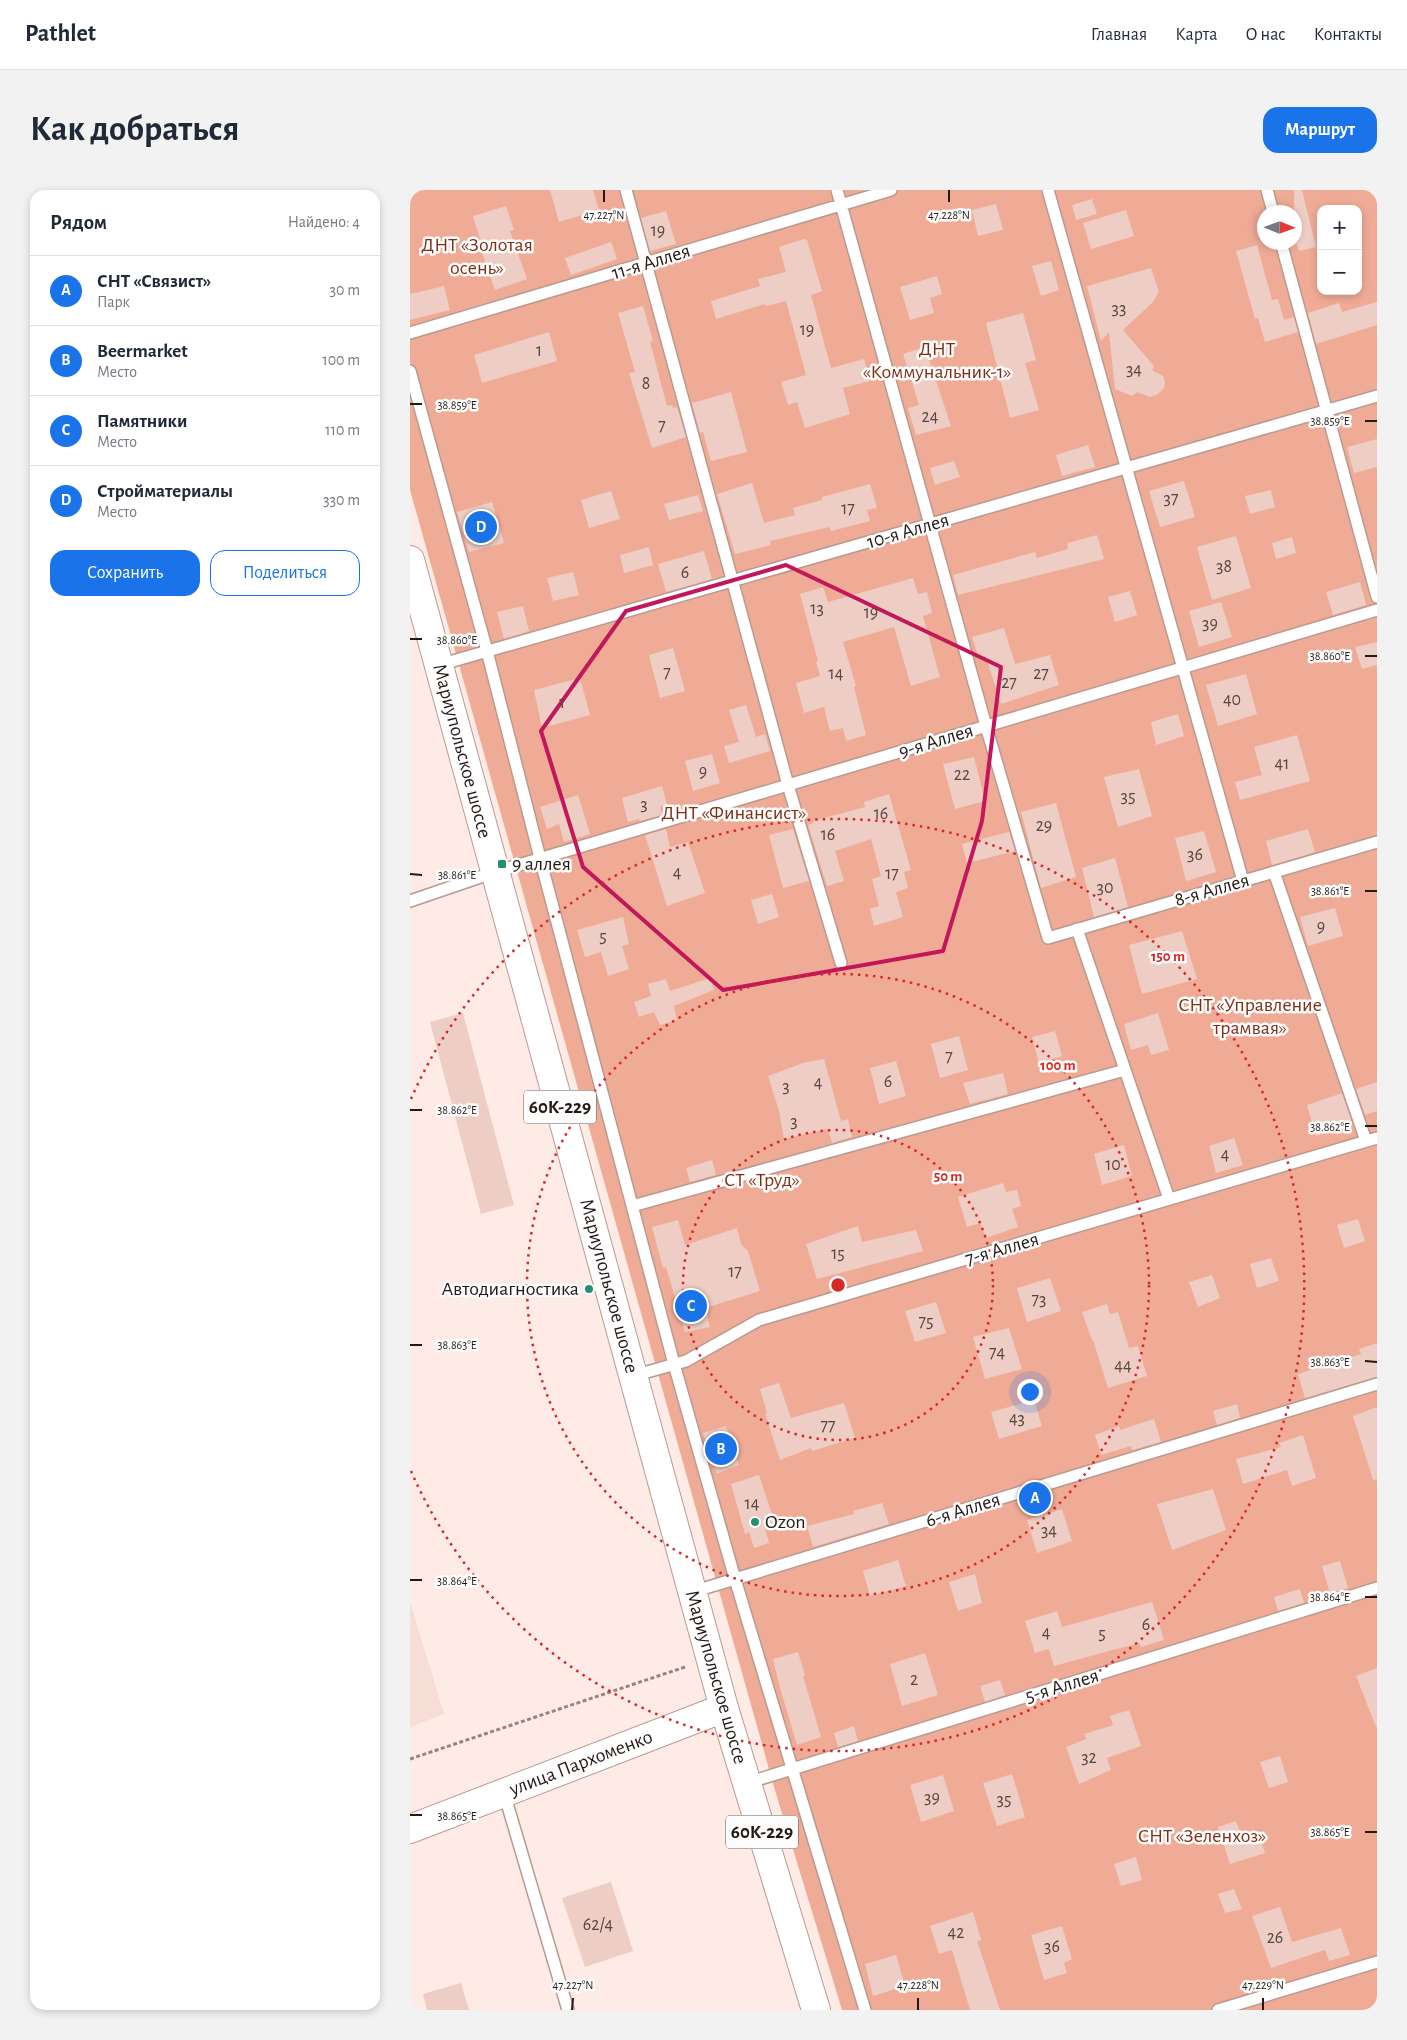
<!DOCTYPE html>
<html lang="ru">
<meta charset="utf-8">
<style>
body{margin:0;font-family:"Alegreya Sans",sans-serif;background:#f2f2f3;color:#1f2937}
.controls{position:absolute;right:15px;top:15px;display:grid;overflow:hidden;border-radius:10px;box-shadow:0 2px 8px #0003}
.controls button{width:45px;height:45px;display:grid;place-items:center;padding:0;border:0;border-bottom:1px solid #e0e1e3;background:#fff;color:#1f2937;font:25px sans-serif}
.compass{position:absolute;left:847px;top:15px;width:45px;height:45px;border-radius:50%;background:#fff;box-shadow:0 2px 8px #0003;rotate:91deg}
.you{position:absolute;left:619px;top:1201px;width:18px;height:18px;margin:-12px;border:4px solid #fff;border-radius:50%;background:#1a73e8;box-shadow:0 0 0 8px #1a73e833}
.badge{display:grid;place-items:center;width:32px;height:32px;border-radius:50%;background:#1a73e8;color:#fff;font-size:16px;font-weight:700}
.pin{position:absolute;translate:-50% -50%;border:2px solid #fff;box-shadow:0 1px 5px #0006}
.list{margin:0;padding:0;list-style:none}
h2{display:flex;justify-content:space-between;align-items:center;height:65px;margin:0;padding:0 20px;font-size:21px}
h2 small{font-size:16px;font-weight:400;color:#747a83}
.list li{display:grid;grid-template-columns:32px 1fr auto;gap:15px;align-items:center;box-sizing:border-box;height:70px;padding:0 20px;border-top:1px solid #e0e1e3}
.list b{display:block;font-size:19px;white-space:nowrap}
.list p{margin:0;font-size:16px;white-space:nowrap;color:#747a83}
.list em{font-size:16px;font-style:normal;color:#747a83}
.actions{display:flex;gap:10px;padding:15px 20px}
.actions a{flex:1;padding:11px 0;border:1px solid #1a73e8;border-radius:15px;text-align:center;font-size:18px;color:#1a73e8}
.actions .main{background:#1a73e8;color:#fff}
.map{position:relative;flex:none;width:967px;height:1820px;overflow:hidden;border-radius:15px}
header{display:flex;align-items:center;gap:30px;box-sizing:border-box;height:70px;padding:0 25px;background:#fff;border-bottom:1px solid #e0e1e3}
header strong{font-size:24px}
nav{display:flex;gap:28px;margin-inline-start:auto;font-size:18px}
.intro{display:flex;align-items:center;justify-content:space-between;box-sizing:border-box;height:120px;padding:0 30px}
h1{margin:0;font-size:35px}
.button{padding:12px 22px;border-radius:15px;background:#1a73e8;color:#fff;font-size:18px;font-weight:700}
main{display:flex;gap:30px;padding:0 30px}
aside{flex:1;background:#fff;border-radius:15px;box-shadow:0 2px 8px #0003}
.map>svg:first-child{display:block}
.built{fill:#f6ddd6}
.green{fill:#f0ab96;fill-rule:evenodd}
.building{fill:#edcdc4}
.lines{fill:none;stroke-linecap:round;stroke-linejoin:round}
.lane-casing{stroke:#b89a91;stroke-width:14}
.secondary-casing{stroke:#b89a91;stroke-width:30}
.primary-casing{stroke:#b89a91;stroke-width:30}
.path{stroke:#948580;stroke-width:3;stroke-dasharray:4 2.5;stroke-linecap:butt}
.lane{stroke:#fff;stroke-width:11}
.secondary{stroke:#fff;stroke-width:28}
.primary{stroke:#fff;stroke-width:28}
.marked{fill:none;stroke:#c2185b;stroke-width:4;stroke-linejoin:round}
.ticks{fill:none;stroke:#231814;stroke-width:2}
.ring{fill:none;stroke:#d62828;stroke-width:2.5;stroke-dasharray:2.5 5}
.poi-dot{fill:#229172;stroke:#fdfdfd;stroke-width:2}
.labels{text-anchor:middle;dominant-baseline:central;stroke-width:5;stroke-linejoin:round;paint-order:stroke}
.number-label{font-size:18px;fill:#564540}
.shield{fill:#fdfdfd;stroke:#645d5a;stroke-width:1}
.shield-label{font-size:19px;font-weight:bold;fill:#231814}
.park-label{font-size:20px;fill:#802f14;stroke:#fdfdfd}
.street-label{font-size:20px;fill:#231814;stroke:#fdfdfd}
.poi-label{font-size:20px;fill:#231814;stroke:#fdfdfd;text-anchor:start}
.ticks-label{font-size:12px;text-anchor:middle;fill:#231814;stroke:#fdfdfd;stroke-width:5;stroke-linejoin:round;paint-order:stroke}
.centre{fill:#d62828;stroke:#fdfdfd;stroke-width:2.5}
.ring-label{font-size:15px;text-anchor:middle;font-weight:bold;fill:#d62828;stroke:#fdfdfd;stroke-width:5;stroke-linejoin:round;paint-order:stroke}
</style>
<header>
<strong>Pathlet</strong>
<nav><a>Главная</a><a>Карта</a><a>О нас</a><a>Контакты</a></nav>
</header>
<div class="intro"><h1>Как добраться</h1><a class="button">Маршрут</a></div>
<main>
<aside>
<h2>Рядом<small>Найдено: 4</small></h2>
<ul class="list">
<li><span class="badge">A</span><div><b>СНТ «Связист»</b><p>Парк</p></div><em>30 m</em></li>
<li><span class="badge">B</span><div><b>Beermarket</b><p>Место</p></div><em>100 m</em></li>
<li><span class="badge">C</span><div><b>Памятники</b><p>Место</p></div><em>110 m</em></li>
<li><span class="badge">D</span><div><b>Стройматериалы</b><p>Место</p></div><em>330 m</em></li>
</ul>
<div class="actions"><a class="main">Сохранить</a><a>Поделиться</a></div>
</aside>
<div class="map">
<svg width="967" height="1820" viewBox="0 0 967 1820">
<rect width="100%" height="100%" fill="#feebe5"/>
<!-- built -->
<path class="built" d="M0 1412 34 1524 0 1537Z"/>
<!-- green -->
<path class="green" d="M0 0H967V1820H432L364 1597 0 300ZM911 19H948V101H911ZM854 22H884V52H854Z"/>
<!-- building -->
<path class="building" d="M140 0H183L189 20 149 32Z
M884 0H892L906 57 889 61 884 46Z
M682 9 687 24 666 30 662 15Z
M586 14 593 40 568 46 562 20Z
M96 16 104 40 100 41 117 89 85 100 72 63H74L63 26Z
M716 20 724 46 681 59 673 33Z
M256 21 266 54 240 61 231 28Z
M394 49 397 50 412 101 401 105 421 178 454 169 460 191 433 198 440 224 395 238 387 212 378 215 371 192 396 185 376 111 356 116 355 114 306 129 301 111 350 96 348 89 376 82 369 57Z
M201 52 207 69 161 85 155 68Z
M847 55 862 110 868 109 874 130 884 127 888 142 855 152 848 128 845 129 826 61Z
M641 71 649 100 631 106 622 76Z
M741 78 749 102 743 112 713 140 744 176 742 180 753 186 755 192 754 198 748 204 740 207 727 202 722 206 705 199 699 142 691 151 677 96Z
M527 86 532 104 520 108 524 123 500 130 490 97Z
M34 96 40 120 0 130V104Z
M967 112V135L906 154 898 123 929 113 932 122Z
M233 116 243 151 240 152 257 216 262 215 263 218 267 217 276 247 242 258 219 183 225 182 208 123Z
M613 123 626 170 615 173 629 220 600 228 576 133Z
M139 142 147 171 72 193 64 165Z
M515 157 541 236 506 245 498 218 509 215 493 164Z
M321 202 337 262 301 271 293 242 290 243 282 213Z
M967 249V277L944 283 937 257Z
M678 255 685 277 652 286 646 265Z
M544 271 550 287 525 295 520 278Z
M774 291 785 327 750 337 739 301Z
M342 293 354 333 385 325 383 318 412 310V307L460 294 467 318 457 320 460 331 421 341 420 337 360 351 361 355 325 364 307 304Z
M861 300 865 317 840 324 835 306Z
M201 301 210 329 179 338 171 310Z
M288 305 293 321 259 330 254 314Z
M82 312 94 353 59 362 47 322Z
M687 345 694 369 548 405 543 385 625 362 627 368 658 359 657 353Z
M826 346 841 398 802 410 787 357Z
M882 347 886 363 866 369 862 353Z
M239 357 243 375 214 383 210 365Z
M294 361 302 389 256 402 248 374Z
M163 382 169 405 143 411 137 388Z
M503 388 508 404 517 402 522 423 513 426 530 487 501 496 484 437 433 452 446 496 444 497 456 545 436 551 433 538 420 541 414 517 394 523 386 493 410 486 406 472 408 471 390 404 413 397 418 412Z
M950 392 956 415 923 425 916 402Z
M720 401 727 425 705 432 698 407Z
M811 412 822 447 789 457 779 421Z
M113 416 119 441 94 449 87 422Z
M594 438 605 474 640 465 649 495 591 514 576 467 569 469 562 447Z
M967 452V475L952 479 945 457Z
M263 458 275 501 250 508 239 465Z
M836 484 847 524 808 536 796 495Z
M170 488 180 525 132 538 124 500Z
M336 515 346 547 355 544 360 561 319 573 314 556 329 552 319 520Z
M768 524 774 546 746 555 741 532Z
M887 545 900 591 830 610 825 592 852 585 844 557Z
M302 564 310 593 283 601 275 571Z
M564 567 575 611 545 619 533 574Z
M729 579 742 626 708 637 694 587Z
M252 596 257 614 250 617 252 625 230 631 229 629 218 632 212 608Z
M479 604 501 680 494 682 498 698 486 702 493 727 464 736 460 719 469 716 462 689 471 686 461 649 425 661 434 691 417 696 398 635 403 633V631L455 617 454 612Z
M168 605 180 644 154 652 149 634 137 639 130 617Z
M646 613 666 687 631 698 611 622Z
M256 639 260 657 278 652 295 703 257 716 235 645Z
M383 639 399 691 373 698 359 645Z
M898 639 905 662 862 675 856 651Z
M794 641 806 682 776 691 765 648Z
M599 642 605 661 557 673 552 654Z
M705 668 718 717 684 727 672 678Z
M362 704 369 727 348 734 341 710Z
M925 718 933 746 898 756 890 727Z
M213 727 219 754 212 756 219 779 198 786 191 762 175 767 167 740Z
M772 741 787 789 732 804 719 755Z
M300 788 304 800 264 816 267 830 250 835 244 822 229 827 224 812 241 806 238 794 256 789 260 801Z
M53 823 104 1015 71 1024 20 832Z
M748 823 759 860 741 865 738 855 721 860 714 834Z
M645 841 652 866 629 873 622 847Z
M549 846 558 880 530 888 521 854Z
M414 869 431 931 438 929 442 947 422 953 418 939 374 949 369 921 358 886 393 873Z
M486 871 496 906 469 914 460 878Z
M593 883 598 904 560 914 553 893Z
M967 892V921L955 925 946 899Z
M932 903 941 930 933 933 935 937 906 946 897 915Z
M824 948 833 975 806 983 799 956Z
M714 955 722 986 692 995 684 964Z
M302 970 306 985 280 992 276 978Z
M593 993 596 1002 607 1000 611 1016 602 1019 608 1037 576 1048 570 1033 557 1037 548 1007Z
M948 1029 955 1051 934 1058 927 1035Z
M268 1030 275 1055 327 1038 331 1054 338 1061 350 1101 295 1118 300 1137 275 1142 256 1077 253 1078 242 1037Z
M448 1036 452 1052 506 1040 513 1061 407 1089 396 1054Z
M861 1068 869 1091 847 1098 840 1074Z
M802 1085 810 1108 788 1117 779 1092Z
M640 1088 651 1121 617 1132 607 1098Z
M526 1112 536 1143 505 1152 495 1121Z
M697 1114 700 1124 708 1122 719 1158 728 1156 737 1186 698 1198 683 1150H682L672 1122Z
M599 1138 612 1179 575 1189 563 1147Z
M967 1153V1187L895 1208 888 1184 951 1164 949 1159Z
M369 1193 381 1228 434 1213 445 1248 402 1261 401 1258 370 1270 355 1223H357L350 1199Z
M624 1210 632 1236 589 1249 581 1222Z
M827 1214 830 1228 807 1235 803 1221Z
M967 1217V1289L963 1290 943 1226Z
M744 1229 751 1252 722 1260 721 1256 691 1265 685 1245 709 1236 710 1240Z
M316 1236 329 1275 307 1284 293 1243Z
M893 1245 906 1288 882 1296 877 1280 833 1294 826 1269 871 1257 869 1253Z
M349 1285 365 1334 355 1338 359 1353 344 1358 339 1342 335 1344 321 1294Z
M803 1299 816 1340 762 1360 747 1314Z
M472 1313 479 1334 403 1357 397 1336 444 1324 443 1321Z
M652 1319 662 1351 627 1363 617 1330Z
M488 1370 496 1396 460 1406 453 1381Z
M930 1371 938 1398 920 1403 912 1376Z
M565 1384 572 1413 548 1421 539 1392Z
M890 1399 894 1413 868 1421 864 1407Z
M742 1412 754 1450 731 1457 729 1453 644 1476 639 1459 625 1463 615 1431 647 1421 652 1437Z
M388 1462 395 1485 393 1486 411 1547 387 1555 370 1498 363 1469Z
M515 1463 528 1505 492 1516 480 1474Z
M967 1478V1537H966L946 1486Z
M590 1490 595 1505 575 1512 570 1496Z
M719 1520 731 1556 697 1568 701 1580 669 1594 656 1557 676 1549 674 1544 703 1535 700 1526Z
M444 1536 448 1551 428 1557 424 1543Z
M870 1566 878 1592 859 1598 850 1572Z
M602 1584 615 1627 587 1636 573 1593Z
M533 1585 544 1621 511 1632 500 1595Z
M826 1631 832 1647 848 1643 855 1663 820 1674 808 1637Z
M726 1667 732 1690 711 1696 704 1674Z
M201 1692 223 1761 175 1777 152 1708Z
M824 1699 832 1719 815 1723 808 1704Z
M870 1717 882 1752 931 1738 940 1765 919 1771 915 1760 861 1778 842 1726Z
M563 1722 571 1750 567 1751 590 1820H560L542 1760 529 1764 520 1736Z
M652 1736 662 1769 654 1773 657 1783 634 1790 621 1745Z
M486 1765 495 1796 463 1806 455 1774Z
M51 1793 59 1820H17L13 1804Z"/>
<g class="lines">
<defs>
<path id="lane" d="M216 0 378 595 431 773
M427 0 576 536 638 748 967 652
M638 0 833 691
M857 0 863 22
M871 52 967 407
M0 143 481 0
M0 181 77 461 130 668 264 1174 325 1389 455 1820
M29 475 967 206
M864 682 956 951
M0 711 85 682 967 420
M667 739 759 1009
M222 1016 715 880
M223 1186 276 1171 349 1130 967 948
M282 1402 967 1194
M337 1593 967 1398
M94 1603 158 1820
M808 1820 967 1772"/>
<path id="secondary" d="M0 1639 314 1518"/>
<path id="primary" d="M0 370 314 1518 406 1820"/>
</defs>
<!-- lane casing -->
<use href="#lane" class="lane-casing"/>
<!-- secondary casing -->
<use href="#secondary" class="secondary-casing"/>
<!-- primary casing -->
<use href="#primary" class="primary-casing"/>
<!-- path -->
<path class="path" d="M0 1569 275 1477"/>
<!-- lane -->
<use href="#lane" class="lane"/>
<!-- secondary -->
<use href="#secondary" class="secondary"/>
<!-- primary -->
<use href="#primary" class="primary"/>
</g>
<!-- marked area -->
<path class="marked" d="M376 375 591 477 572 631 533 761 313 800 173 677 131 541 216 421Z"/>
<!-- ticks -->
<path class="ticks" d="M194 12V0M539 12V0M0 214H12M955 231H967M0 449H12M955 466H967M0 684 12 685M955 701H967M0 920H12M955 936H967M0 1155H12M955 1171 967 1172M0 1390H12M955 1407H967M0 1625H12M955 1642H967M162 1820 163 1808M508 1820V1808M853 1820V1808"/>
<!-- distance rings -->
<g class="ring">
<circle cx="428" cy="1095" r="155"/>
<circle cx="428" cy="1095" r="311"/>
<path d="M1 909A466 466 0 1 1 1 1281"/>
</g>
<!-- markers -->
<g class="poi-dot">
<rect x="87" y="669" width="10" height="10" rx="2.5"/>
<circle cx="179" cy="1099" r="5"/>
<circle cx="345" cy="1332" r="5"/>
</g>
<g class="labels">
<!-- number labels -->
<g class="number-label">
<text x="248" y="41">19</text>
<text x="709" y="119">33</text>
<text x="397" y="140">19</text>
<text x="129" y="161">1</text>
<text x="724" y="180">34</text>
<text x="236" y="194">8</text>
<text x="520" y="227">24</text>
<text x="252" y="236">7</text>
<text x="761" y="309">37</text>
<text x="438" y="319">17</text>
<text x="814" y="377">38</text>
<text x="275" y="383">6</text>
<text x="407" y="419">13</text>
<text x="461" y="423">19</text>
<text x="800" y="434">39</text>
<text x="257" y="483">7</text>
<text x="426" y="484">14</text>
<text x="631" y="484">27</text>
<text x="599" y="493">27</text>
<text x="822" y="510">40</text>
<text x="152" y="513">1</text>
<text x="872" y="574">41</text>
<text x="293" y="582">9</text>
<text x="552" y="585">22</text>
<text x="718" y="607">35</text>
<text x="234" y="615">3</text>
<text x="471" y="624">16</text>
<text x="634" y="636">29</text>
<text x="418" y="645">16</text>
<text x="785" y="665">36</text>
<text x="267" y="683">4</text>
<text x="482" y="684">17</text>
<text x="695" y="698">30</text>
<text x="911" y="737">9</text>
<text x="193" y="747">5</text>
<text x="539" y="867">7</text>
<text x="478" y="892">6</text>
<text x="408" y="893">4</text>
<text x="376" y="897">3</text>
<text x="384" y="932">3</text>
<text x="815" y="965">4</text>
<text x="703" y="975">10</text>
<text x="428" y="1064">15</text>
<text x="325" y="1082">17</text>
<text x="629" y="1110">73</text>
<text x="516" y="1132">75</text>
<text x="587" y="1163">74</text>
<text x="713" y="1176">44</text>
<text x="607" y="1229">43</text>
<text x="418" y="1236">77</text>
<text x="342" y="1314">14</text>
<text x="639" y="1341">34</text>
<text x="736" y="1435">6</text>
<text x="636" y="1443">4</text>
<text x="692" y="1444">5</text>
<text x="504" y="1490">2</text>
<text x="679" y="1568">32</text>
<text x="522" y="1608">39</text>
<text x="594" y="1610">35</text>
<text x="188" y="1735">62/4</text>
<text x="546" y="1743">42</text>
<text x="865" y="1748">26</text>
<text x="642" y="1757">36</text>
</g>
<!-- shield labels -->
<g class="shield">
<rect x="114" y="900.5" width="72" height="33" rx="4"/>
<rect x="316" y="1625.5" width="72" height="33" rx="4"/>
</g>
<g class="shield-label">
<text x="150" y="917">60К-229</text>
<text x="352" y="1642">60К-229</text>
</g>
<!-- park labels -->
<g class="park-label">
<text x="67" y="55">ДНТ «Золотая<tspan x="67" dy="23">осень»</tspan></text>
<text x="527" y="159">ДНТ<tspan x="527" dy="23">«Коммунальник-1»</tspan></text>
<text x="324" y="623">ДНТ «Финансист»</text>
<text x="840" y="815">СНТ «Управление<tspan x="840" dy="23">трамвая»</tspan></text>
<text x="352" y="990">СТ «Труд»</text>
<text x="792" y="1646">СНТ «Зеленхоз»</text>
</g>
<!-- street labels -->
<g class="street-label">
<text transform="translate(241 72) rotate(-17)">11-я Аллея</text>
<text transform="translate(498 341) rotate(-16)">10-я Аллея</text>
<text transform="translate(526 551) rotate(-17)">9-я Аллея</text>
<text transform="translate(52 561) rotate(75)">Мариупольское шоссе</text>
<text transform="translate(802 700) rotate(-16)">8-я Аллея</text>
<text transform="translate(592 1059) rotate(-16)">7-я Аллея</text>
<text transform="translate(199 1096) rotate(75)">Мариупольское шоссе</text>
<text transform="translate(553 1320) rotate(-17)">6-я Аллея</text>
<text transform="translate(306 1487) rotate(74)">Мариупольское шоссе</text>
<text transform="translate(652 1496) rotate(-17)">5-я Аллея</text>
<text transform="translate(171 1573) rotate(-21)">улица Пархоменко</text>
</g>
<!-- poi labels -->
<g class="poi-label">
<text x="102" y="674">9 аллея</text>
<text x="169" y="1099" text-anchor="end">Автодиагностика</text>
<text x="355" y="1332">Ozon</text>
</g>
</g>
<g class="ticks-label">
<text x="194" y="29">47.227°N</text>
<text x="539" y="29">47.228°N</text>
<text x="47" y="219">38.859°E</text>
<text x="920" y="235">38.859°E</text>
<text x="47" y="454">38.860°E</text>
<text x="920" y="470">38.860°E</text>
<text x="47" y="689">38.861°E</text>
<text x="920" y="705">38.861°E</text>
<text x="47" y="924">38.862°E</text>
<text x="920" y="941">38.862°E</text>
<text x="47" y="1159">38.863°E</text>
<text x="920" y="1176">38.863°E</text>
<text x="47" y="1395">38.864°E</text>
<text x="920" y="1411">38.864°E</text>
<text x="47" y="1630">38.865°E</text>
<text x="920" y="1646">38.865°E</text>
<text x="163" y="1799">47.227°N</text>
<text x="508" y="1799">47.228°N</text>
<text x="853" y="1799">47.229°N</text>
</g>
<circle cx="428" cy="1095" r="8" class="centre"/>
<g class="ring-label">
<text x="758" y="771">150 m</text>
<text x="648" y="880">100 m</text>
<text x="538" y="991">50 m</text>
</g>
</svg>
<div class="controls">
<button>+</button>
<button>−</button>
</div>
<svg class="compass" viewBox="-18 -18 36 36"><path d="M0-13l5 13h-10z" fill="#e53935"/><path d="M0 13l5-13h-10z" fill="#747a83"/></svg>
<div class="you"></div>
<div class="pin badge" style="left:625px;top:1308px">A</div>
<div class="pin badge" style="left:311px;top:1259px">B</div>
<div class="pin badge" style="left:281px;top:1116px">C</div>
<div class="pin badge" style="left:71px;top:337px">D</div>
</div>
</main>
